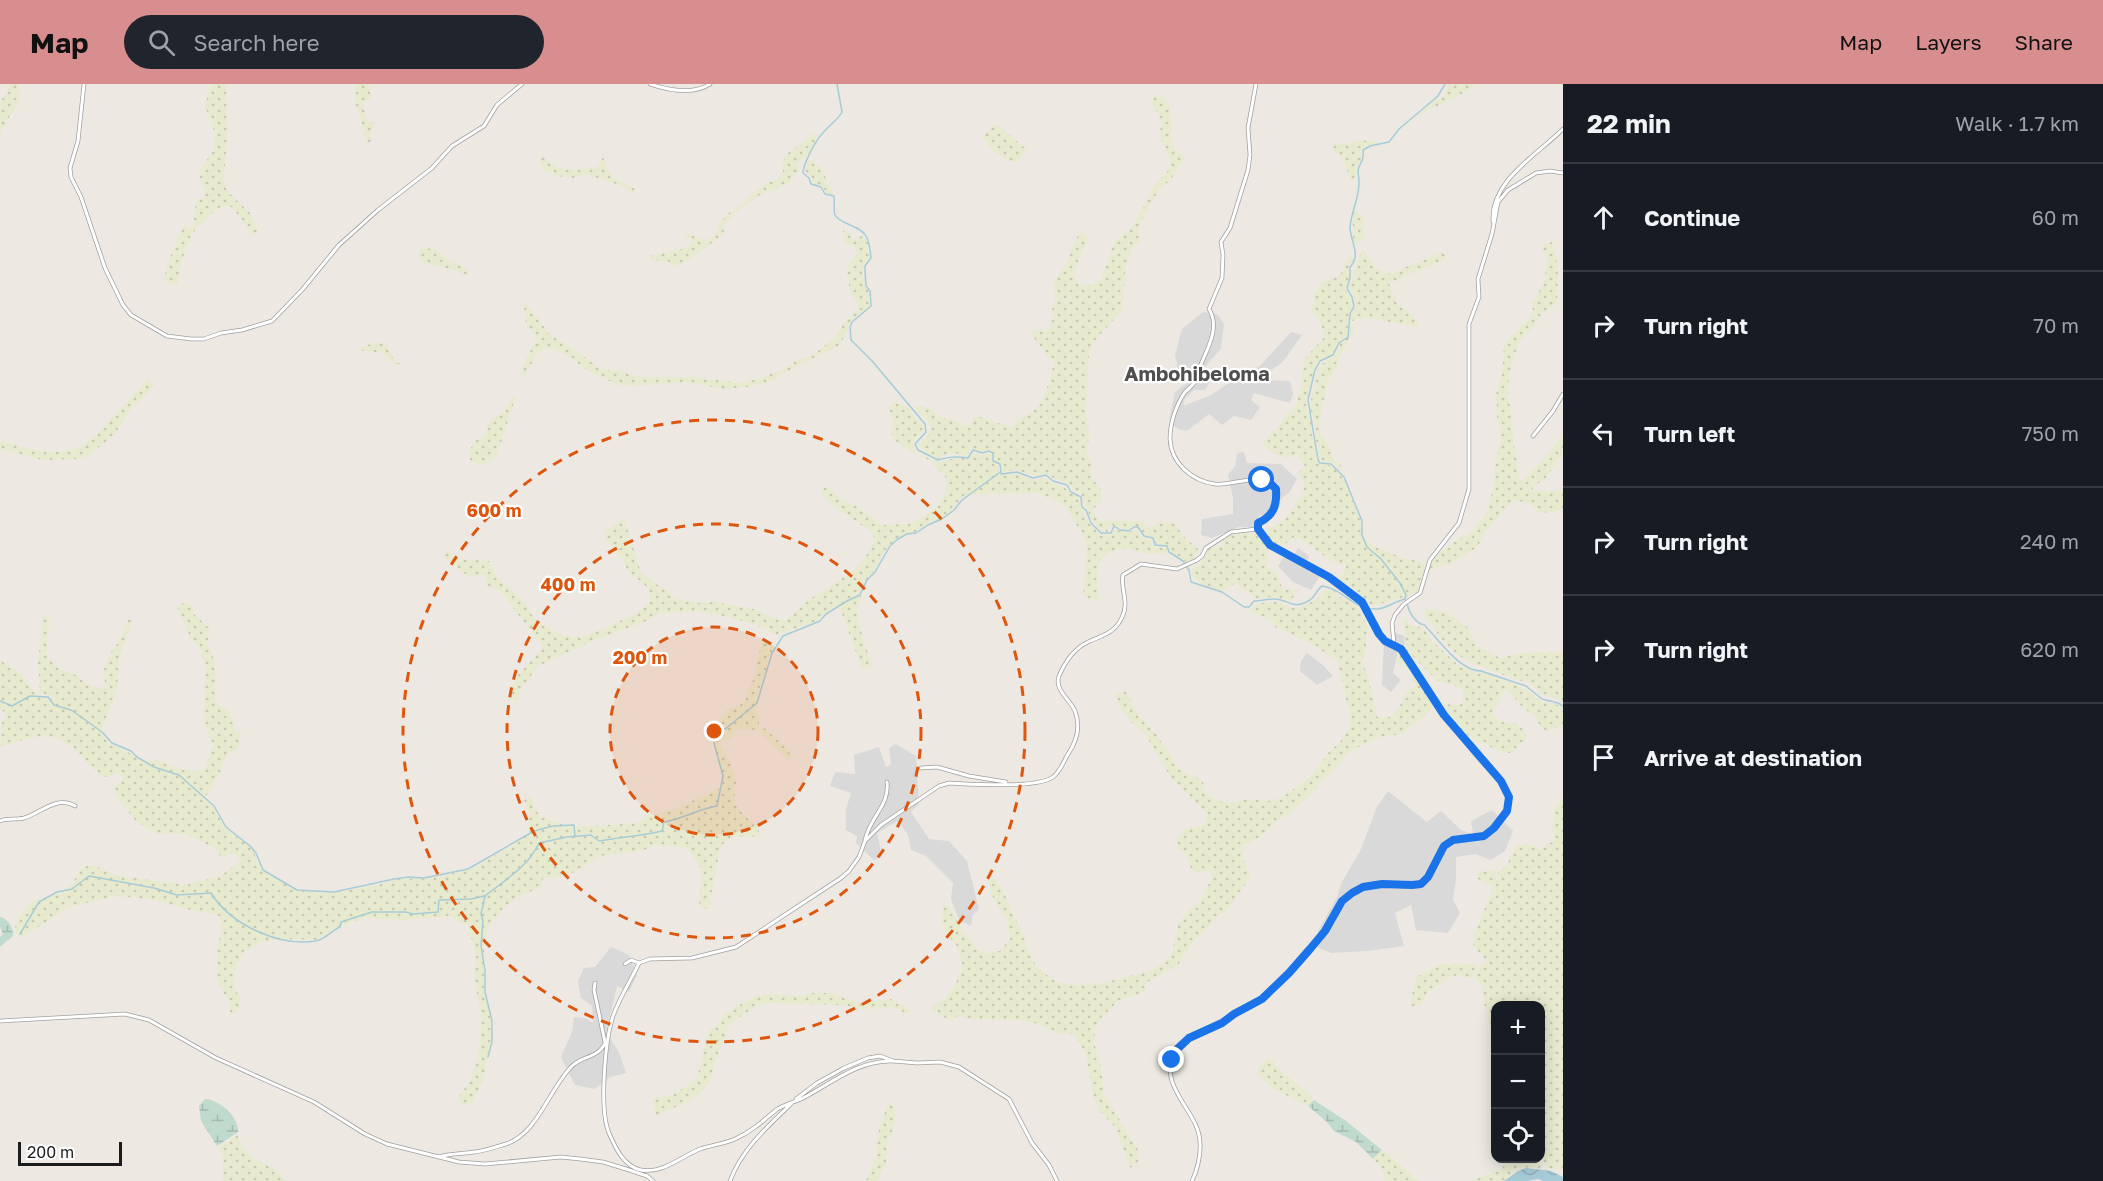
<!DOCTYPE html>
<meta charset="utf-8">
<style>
body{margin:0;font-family:"Golos Text",sans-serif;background:#20242c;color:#f1f3f6}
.controls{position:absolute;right:18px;bottom:18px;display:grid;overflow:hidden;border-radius:12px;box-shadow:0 3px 15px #0003}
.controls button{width:54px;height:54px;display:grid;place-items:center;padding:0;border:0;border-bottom:2px solid #363941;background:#171b24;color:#f1f3f6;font:30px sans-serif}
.scale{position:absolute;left:18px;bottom:15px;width:104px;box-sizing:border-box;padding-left:6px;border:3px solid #1c1c1c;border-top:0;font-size:16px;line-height:21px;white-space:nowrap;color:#1c1c1c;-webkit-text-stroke:4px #fff;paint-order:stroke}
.stop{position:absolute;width:18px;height:18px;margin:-14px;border:4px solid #1a73e8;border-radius:50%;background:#fff}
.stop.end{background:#1a73e8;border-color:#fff;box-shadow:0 2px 6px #0008}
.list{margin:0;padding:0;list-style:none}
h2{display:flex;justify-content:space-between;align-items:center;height:78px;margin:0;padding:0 24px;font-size:26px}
h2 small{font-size:20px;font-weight:400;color:#9ea1a6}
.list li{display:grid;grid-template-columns:39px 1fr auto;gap:18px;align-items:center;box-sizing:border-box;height:108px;padding:0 24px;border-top:2px solid #363941}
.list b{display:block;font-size:22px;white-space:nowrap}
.list em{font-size:20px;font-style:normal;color:#9ea1a6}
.icon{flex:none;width:33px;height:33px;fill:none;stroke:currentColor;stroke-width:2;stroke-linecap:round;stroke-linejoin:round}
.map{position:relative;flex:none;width:1563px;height:1097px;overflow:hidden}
header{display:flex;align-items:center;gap:36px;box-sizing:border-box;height:84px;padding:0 30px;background:#d88d8e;color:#111}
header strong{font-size:28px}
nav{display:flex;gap:33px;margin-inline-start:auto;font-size:21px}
.search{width:420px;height:54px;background:#20242c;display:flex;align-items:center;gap:15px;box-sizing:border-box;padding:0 21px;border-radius:33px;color:#9ea1a6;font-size:22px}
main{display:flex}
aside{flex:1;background:#171b24}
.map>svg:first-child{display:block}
.residential{fill:#dad9d9}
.farmland{fill:url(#farmland-dots)}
.wetland{fill:url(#wetland-marsh)}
.water{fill:url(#water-waves)}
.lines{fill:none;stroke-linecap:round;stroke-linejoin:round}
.stream{stroke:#a6ccd7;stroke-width:1.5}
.minor-casing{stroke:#a0a0a0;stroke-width:4.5}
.minor{stroke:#fff;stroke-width:3}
.route{stroke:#1a73e8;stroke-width:8}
.ring{fill:none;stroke:#de560d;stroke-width:3;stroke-dasharray:10 8}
.labels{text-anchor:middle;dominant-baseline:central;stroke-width:4.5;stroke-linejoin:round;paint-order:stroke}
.quarter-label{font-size:20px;font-weight:bold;fill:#4f4f4f;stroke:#fff}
.centre{fill:#de560d;stroke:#fff;stroke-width:3}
.ring-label{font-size:18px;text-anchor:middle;font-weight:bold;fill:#de560d;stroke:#fff;stroke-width:4.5;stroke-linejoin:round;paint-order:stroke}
</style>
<header>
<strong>Map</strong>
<div class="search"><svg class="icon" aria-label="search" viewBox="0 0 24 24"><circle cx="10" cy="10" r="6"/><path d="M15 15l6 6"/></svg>Search here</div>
<nav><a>Map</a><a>Layers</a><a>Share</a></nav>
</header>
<main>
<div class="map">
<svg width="1563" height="1097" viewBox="0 0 1563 1097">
<defs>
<pattern id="farmland-dots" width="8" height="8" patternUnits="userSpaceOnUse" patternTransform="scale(1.5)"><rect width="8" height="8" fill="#e8eacf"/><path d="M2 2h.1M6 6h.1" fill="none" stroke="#c6c8b1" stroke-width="1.8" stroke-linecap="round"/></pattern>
<pattern id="wetland-marsh" width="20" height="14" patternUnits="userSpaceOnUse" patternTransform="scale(1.5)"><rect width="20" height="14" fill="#c0dace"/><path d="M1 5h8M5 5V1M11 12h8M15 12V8" fill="none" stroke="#a4bab0"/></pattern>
<pattern id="water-waves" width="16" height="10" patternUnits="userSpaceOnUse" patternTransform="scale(1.5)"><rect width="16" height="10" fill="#a6ccd7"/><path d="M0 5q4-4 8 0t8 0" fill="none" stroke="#8eafb8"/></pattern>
</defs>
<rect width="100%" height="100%" fill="#ede9e2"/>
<!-- residential -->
<path class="residential" d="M1203 228 1217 230 1224 240 1221 265 1203 285 1211 296 1205 306H1194L1185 315 1183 322 1211 311 1248 286 1259 283 1291 248 1302 251 1282 279 1265 290 1266 296 1290 297 1293 310 1290 319 1254 309 1251 316 1260 323 1251 336 1234 332 1222 341 1209 330 1187 347 1178 345 1169 337 1175 308 1187 299 1180 293 1175 271 1182 245Z
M1244 368 1247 379 1281 380 1297 395 1291 406 1267 429 1259 432 1256 443H1239L1212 454 1201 451 1202 435 1233 430V414L1228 391 1235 382 1237 369Z
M1298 464 1309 472 1306 479 1307 485 1320 492 1311 506 1293 498 1278 482 1283 474 1294 471Z
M1393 548 1404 552 1405 559 1403 564 1398 567 1393 589 1401 596 1391 608 1382 601 1384 558 1392 562Z
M1307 569 1323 581 1333 592 1317 601 1300 587 1301 577Z
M896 660 916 672 919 720 911 728 929 755 949 757 967 777 979 825 973 831 971 842 959 836 951 815 953 799 926 772 911 766 908 751 898 737 877 749 882 773 874 776 856 759 857 752 846 746V725L851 709 830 702 835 688 855 690 854 671 879 663 886 683 891 680 889 664Z
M1388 707 1427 738 1441 727 1461 746 1473 750 1471 737 1492 726 1513 747 1505 767 1491 776 1475 770 1456 773V795L1453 816 1460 829 1448 849 1416 846 1411 821 1395 829 1404 862 1368 867 1331 869 1317 863 1318 847 1337 813 1342 798 1360 767 1377 723Z
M611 863 629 871 637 891 629 908 617 902 606 948 619 968 626 989 610 993 594 1005 575 1001 561 973 572 948 574 933 585 934 593 939 592 922 581 914 578 897 584 884 595 883Z"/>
<!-- farmland -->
<path class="farmland" d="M9 0H20L19 19 5 39 0 52V18L8 7Z
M211 0H226L227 57 224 92 225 102 228 108 250 129 258 148 251 153 245 140 233 124 229 122 218 124 199 141 192 151 184 170 179 188 178 200 170 201 164 196 168 178 183 142 185 140 190 144 193 142 196 116 204 113 205 111 200 93V86L213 67 215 50 205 22Z
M356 0H369L371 16 363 17 367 38H374V43L370 48 372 57 366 59 361 35 355 19Z
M1448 0H1476L1465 8 1427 27 1415 36 1431 18 1444 12Z
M1155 12 1163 13 1170 20 1171 23 1169 28 1172 37 1170 51 1174 64 1184 74 1171 96 1160 104 1140 139V155L1138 159 1132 164 1125 187 1123 225 1097 254 1089 267 1086 326 1089 351 1087 368 1092 381V394L1100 404 1102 411 1100 417 1093 426 1098 437H1140L1150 444 1156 440 1166 438 1175 440 1184 453 1198 465 1194 476 1187 478 1172 470 1169 462 1156 460 1153 453 1144 450 1138 442H1133L1131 445 1126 446 1112 441 1107 448 1101 447 1092 437 1080 408 1072 406 1068 400 1045 390 1033 392 1016 386 1001 388 1000 381 995 376 991 366 979 368 971 364 966 373 956 369 945 371 938 375 923 368 918 362 928 351 930 343 928 338 915 324 916 321 929 324 938 330 939 333 955 336 963 341H970L973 334 977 332 1013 344 1017 335 1029 330 1040 320 1045 310 1054 280 1031 250 1034 245 1046 247 1049 245 1053 233 1052 223 1055 218 1054 198 1068 176 1077 153 1082 148 1087 152 1088 157 1081 169 1074 192 1077 200 1091 202 1101 195 1115 157 1128 148 1145 121 1152 105 1170 84 1169 72 1160 53 1161 36 1152 20V14Z
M996 39 1027 66 1016 79 1009 77 994 68 982 53Z
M815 49 818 51 817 55 809 70 796 80 799 87 791 93 792 98 758 112 734 130 725 141 723 151 684 179 672 182 668 177 650 176V172L683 165 691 160 692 155 684 152 685 149 704 156 714 152 719 140 730 128 742 120 751 110 768 98 775 97 783 88 782 79 788 69Z
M1359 56 1377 58 1376 61H1367L1361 66 1362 76 1357 82 1356 94 1351 95 1340 71 1333 68V59L1347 60Z
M541 72 559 84 574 86 598 83 601 75 604 74 606 83 613 93 637 106 635 110 619 101 585 90 574 94 557 92 544 86 540 80Z
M810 75 823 86 828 101 834 107 833 110H828L821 102 813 100 812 94 805 88 804 83Z
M1356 128 1362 133 1365 150 1362 156 1353 159V129Z
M847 146 854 157 861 152 868 158 866 166 870 172 862 188 866 205 868 206 869 223 853 235 840 261 782 290 774 297 747 303 724 305 685 298 638 302 618 301 594 290 559 267 546 263 537 270 524 293H521L523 280 537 255 526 240 523 215 550 251 569 262 601 285 619 287 641 293H693L740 299 761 294 783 285 796 277 814 270 836 253 846 236 858 225V221L850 208 847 188 849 180 856 172 857 166 854 161H847L845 159 843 147Z
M1552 158 1558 182 1557 219 1541 230 1536 240 1518 260 1509 290 1508 313 1512 334 1514 360 1520 396H1523L1529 391 1563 352V369L1545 395 1534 402 1532 407H1563V424L1554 429 1539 428 1529 419 1513 416 1486 447 1477 463 1449 481 1439 482 1428 488 1434 473 1457 456 1470 449 1486 430 1494 401 1495 380 1500 361V347L1496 327 1497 319 1495 316 1499 298 1502 291 1504 262 1509 254 1530 234 1533 227 1532 219 1544 199 1546 185 1547 175 1541 161Z
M420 164 435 165 451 178 466 183 470 190 467 191 452 185 422 179 418 173Z
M1361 166 1365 167 1375 184 1389 190 1443 168 1447 174 1427 184 1410 189 1389 200 1397 220 1413 232 1419 240 1417 243 1375 235 1362 234 1352 237 1351 232 1355 222 1354 212 1349 202 1358 179Z
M1352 170 1353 176 1349 183V195L1345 205 1351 213 1352 223 1349 230 1347 252 1341 256 1332 271 1316 280 1306 321 1312 340V351L1316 376 1320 380 1329 381 1334 384 1345 397 1361 438 1364 457 1402 474 1419 477 1425 482 1422 497 1417 509 1373 522 1367 521 1337 495 1342 491 1347 481 1334 479 1301 455 1294 453 1285 460 1274 461 1265 450 1267 446 1285 436 1304 407 1303 396 1298 389 1305 382 1297 370 1288 374 1273 369 1267 365 1263 358 1277 344 1288 329 1296 322 1302 298V288L1305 274 1323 255V246L1318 234 1312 228 1314 210 1321 198 1338 193 1343 187 1347 175Z
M1353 241V247L1339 274 1337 283 1328 296 1319 337 1320 350 1328 360 1334 376 1341 381 1343 389 1333 379 1321 377 1319 374 1315 350V341L1310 324 1311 316 1318 285 1322 280 1337 269 1340 260 1349 252 1350 242Z
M376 258 384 260 393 274 400 280 396 282 382 269 358 266 360 264Z
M148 295 155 301 151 306 131 325 114 351 86 373 81 375 42 376 0 365V357L43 368 65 367 81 363 95 352Z
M514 311 516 312 497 371 485 380 474 379 470 376V365L477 355 485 352 490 336 504 327Z
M893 317 909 324 916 336 924 341 923 347 913 357 914 365 919 371 915 370 893 355 891 348 893 339 889 323Z
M975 368 980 372 991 369 992 378 997 380 999 390H1018L1033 396 1045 393 1050 398 1065 404 1079 414 1085 434 1099 450 1109 451 1115 446 1130 448 1138 445 1142 453 1150 456 1152 461 1160 464H1168L1167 469 1149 470 1126 464 1108 468 1099 478 1097 499 1099 514 1097 516H1094L1085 513 1083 510 1087 465 1083 451 1066 424 1059 418 1037 409 971 410 962 413 946 432 928 440 915 448 898 454 886 465 874 487 864 499 857 527 863 556 872 580 871 583 862 585 840 524 836 523 826 528 817 537 777 551 754 540 715 530 694 527 659 529 649 536 588 559 538 582 522 604 518 615 516 617 509 615 508 611 518 591 542 565V561L500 507 486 501 484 491 469 493 443 472 448 467 460 475 489 477 497 493 526 520 532 531 539 539 564 552 582 553 627 534 640 527 649 519 650 513 648 505 642 498 630 490 621 474 606 456 604 448 624 434 640 486 654 499 668 507 674 514 698 519 715 518 759 526 768 532 785 537 810 515 855 485 865 474 875 455 870 447 827 417 820 406 829 402 842 417 857 422 881 441 909 440 924 432 939 421 946 409 947 395 931 377 921 372 922 370 935 377 942 378 957 373 967 375Z
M1242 448 1256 450 1268 465 1267 483 1278 491 1282 505 1296 506 1291 519 1286 515 1270 513 1257 515 1235 499 1223 507H1220L1204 501 1192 493V485L1202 477 1210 463 1223 462 1224 453Z
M1326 506 1335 507 1338 512 1353 520 1359 526 1367 542 1366 566 1362 579 1368 591 1377 633H1391L1399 624 1407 607 1416 602 1410 587 1398 579 1399 571 1402 570 1435 620 1426 631 1404 648 1392 652H1382L1350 667 1329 691 1320 697 1316 705 1289 730 1278 736 1261 752 1243 762 1242 772 1251 792 1226 828 1219 831 1192 859 1178 881 1144 900 1146 906 1142 909 1118 917 1101 934 1095 945 1094 959 1102 987 1103 1009 1138 1066V1078L1130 1084 1115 1043 1099 1026 1093 1012 1086 970 1074 950 1062 951 1035 939 1017 936 971 935 957 932 952 937 931 927 933 922 945 915 956 899 963 882 957 862 947 850 942 840 943 820 949 823 965 851 979 867 986 869 1000 867 1010 855 1007 836 990 808 988 796 995 792 997 800 1001 803 1005 811 1036 882 1053 896 1062 899 1077 901 1103 899 1149 887 1164 878 1172 868 1179 838 1190 824 1200 817 1212 794 1210 786 1199 788 1192 787 1185 768 1178 765 1177 760V754L1185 745 1204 741 1207 730 1171 694 1145 650 1131 638 1121 625 1114 610 1126 607 1139 632 1156 650 1178 683 1188 691 1198 694 1203 698 1205 708 1211 713 1218 717 1228 719 1249 715 1269 717 1283 713 1311 692 1329 668 1340 658 1350 644V631L1337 577 1312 560 1275 543 1272 536 1250 528V525L1257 520 1268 518H1281L1290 524H1299L1314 517Z
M186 519 192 521 194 530 210 545 207 560 215 577 216 618 229 628 234 638 235 647 240 648 241 650 238 664 227 671 218 693 205 714 215 725 226 745 252 764 260 783 276 795 298 806 332 809 382 800 397 795 428 794 471 785 505 766 528 750 529 728 524 716 531 712 534 723 540 732 567 742 578 743 637 739 646 733 671 726 716 707 722 701 723 695 715 666 713 650 715 641 726 626 739 622 746 615 750 601 754 595 758 571 764 556 775 560 757 612 756 624 759 634V643L756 646 740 644 728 656H722L720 661 731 680 736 697 734 718 739 726 758 745 761 753 734 752 724 759 719 769 709 825 703 824 699 820 701 796 700 783 690 768 681 763 655 761 644 766 600 772 575 788 559 793 543 794 541 803 517 813 504 824 489 841 484 860V907L491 935V960L483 996 472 1019 464 1022 457 1015 468 1000 477 977 480 954 481 933 474 891 476 873 473 859 467 842 456 837 451 832 404 836 363 834 334 845 317 856 279 855 258 859 243 868 236 884 234 903 241 916 237 930 230 929V919L220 903 217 892V860L221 851 220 832 191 826 150 815 115 812 69 823 21 854 16 848 15 841 26 822 35 816 66 808V804L72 801 79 786 87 782H96L114 791 186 801 221 792 241 776 233 769 222 774 214 764 192 753 183 750H158L148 745 134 735 115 711 114 704 123 695 122 691 116 689 107 693 99 691 72 663 60 656 48 652 33 653 0 663 1 641 7 630 0 625V576L21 590 36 610 54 616 53 613 40 608 38 579 43 532 49 533 47 571 50 576 59 585 76 591 86 600 103 605 105 598 103 587 111 568 118 559 128 536 132 532V538L119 575 117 606 103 642V651L109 660 122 665 145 678 155 675 179 685 196 688 205 685 213 660 203 637 206 582 198 561 192 557 177 523 178 520Z
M1426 525 1447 528 1467 543 1478 563 1488 567 1501 575 1511 571 1533 568H1563V618L1560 616 1540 610 1530 599 1511 594 1465 576 1451 565 1438 551 1434 543 1424 533Z
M1404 532 1409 540 1425 545 1430 555 1458 581 1473 588 1483 589 1517 601 1529 607 1541 618 1559 621 1563 628V641L1548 648 1540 642 1536 633 1522 623 1509 607 1505 606 1492 628 1493 632 1502 638 1517 640 1525 647 1527 655 1517 662 1514 668 1510 669 1499 667 1465 650 1452 638 1440 620 1460 621 1463 618V607L1453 601 1438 597 1405 565Z
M762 642 783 661 791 671V674L787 675 759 647Z
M1563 712V1086L1547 1084 1541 1071 1540 922H1496L1495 954 1484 919 1483 903 1475 894 1480 880 1487 877 1474 863 1473 858 1474 850 1496 798 1493 803 1478 795V788L1496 786V798L1498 788 1507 781 1516 761 1529 760 1539 765 1554 757 1552 742 1554 727Z
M1441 880H1477L1473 895 1458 891 1450 893 1427 909 1421 922H1412L1411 916 1416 893Z
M812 909H833L848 916 866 919 891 915 908 924 910 928 907 930 898 925 890 923 878 925 869 923 864 926 842 921 765 919 747 928 729 941 714 980 711 996 700 1009 689 1017 656 1032 652 1015 675 1010 695 996 698 991 706 955 710 945 717 942 724 930 756 912 767 910 799 912Z
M1268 975 1274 977 1276 982 1314 1015 1308 1022 1274 1005 1257 991 1259 982Z
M888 1020 894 1021 895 1027V1039L888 1058 886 1078 877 1097H866L875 1075 879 1045Z
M237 1051 247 1069 253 1074 273 1084 287 1097H223V1075L219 1062Z
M1382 1066 1394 1075 1419 1097H1385L1382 1085 1373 1075Z
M1509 1075H1539L1542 1084 1531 1083 1518 1085 1503 1097H1469L1501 1086Z"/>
<!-- wetland -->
<path class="wetland" d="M0 833C9 835 13 843 13 852L0 863V853L3 850 0 843Z
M205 1015C220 1016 239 1033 238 1048L217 1062 201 1037 199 1022Z
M1314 1016 1346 1037 1382 1066 1373 1075 1356 1058 1334 1047 1326 1037 1308 1022Z"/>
<!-- water -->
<path class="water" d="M1526 1084 1551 1087 1563 1093V1097H1543L1538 1095 1528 1097H1504L1518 1087Z"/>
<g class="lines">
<!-- stream -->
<path class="stream" d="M837 0 842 28C837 37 828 42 822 50 816 56 803 80 803 89L809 94 811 100 821 103 825 110 834 112C835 118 833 126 835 131 839 140 860 141 866 152 870 159 870 167 871 174L865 182V187L866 202 870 207 871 222 852 238 850 244 851 256 873 278 925 340 926 348 915 360 918 366 938 376C949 373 956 372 968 374L973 366 982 369 989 367 993 369V377L1000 380 1001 390 1017 388 1033 394 1046 391 1053 397 1067 401 1071 408 1081 413 1082 423 1086 426 1091 439 1101 449H1111L1114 442 1120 446 1129 447 1134 443H1138L1144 452 1153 454 1155 461 1167 462 1169 468 1183 477 1189 486 1191 498 1222 508 1244 523H1249L1254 517C1261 517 1267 515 1274 515 1289 515 1292 527 1310 516 1316 512 1317 505 1322 502 1344 505 1354 527 1378 525 1387 524 1396 517 1405 515
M1405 515 1406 511 1400 499 1381 475 1367 463 1362 451V437L1344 393 1331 380 1320 379 1318 376 1308 316 1315 286 1320 277 1333 271 1339 259 1348 253 1350 230 1354 222 1352 213 1347 204 1350 194V183C1362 171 1350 157 1350 143 1351 128 1360 112 1359 97 1359 93 1357 88 1359 83 1362 76 1364 74 1363 66L1370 62 1389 58 1399 45 1438 12 1445 0
M1407 520C1409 527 1413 535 1419 539 1426 543 1422 537 1427 544 1441 558 1460 587 1481 587L1526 602 1542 615 1558 619 1563 622
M0 617 12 622 30 612 48 613 54 621 71 626 84 635 102 648 112 659 131 667 137 673 154 683 179 691 214 722 226 743 250 762 256 769 263 786 297 806 334 808 394 795 408 793 424 794 468 785 534 747 553 742 574 741 575 753
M20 850 39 818 57 808 72 805 89 792 154 804 177 811 211 809C231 841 279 863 316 857 326 855 332 846 340 843L341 838 372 828H406L413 830 438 828 439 816 471 815 484 812
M488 973 492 958V937L485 908V886L481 862 483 837 481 830 485 812C506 795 528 783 539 759L567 753 591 751 599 757C620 753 641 752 662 747L664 738C683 735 698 725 717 722L723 692 713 655 757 619 772 569 783 552 820 537 826 530 847 517 860 511 867 496 875 488 890 462 898 455 907 450 916 449 928 441 942 435 954 426 962 416 999 389"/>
<defs>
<path id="minor" d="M84 0 78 57 70 84 71 93 81 113 105 184 123 221 131 231 167 252 191 255H204L221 249 242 246 272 237 302 206 339 161 378 126 432 84 452 62 484 42 497 21 522 0
M650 0C668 6 693 11 710 0
M1493 138C1490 97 1537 71 1563 45
M1533 352 1553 327 1563 310
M1394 560 1392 539 1395 531 1404 520 1420 509 1430 476 1459 439 1469 405V240L1479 213 1478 195 1492 150 1498 118 1508 106 1536 89 1550 87 1563 89
M921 684 937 683 969 692 1006 698
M0 737C8 734 16 736 24 734 41 729 57 711 75 722
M865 756C870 733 890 721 887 698
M625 880 631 876 639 879
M595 899 594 906 605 958
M0 937 125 930 149 936 216 974 314 1018 365 1050 387 1060 459 1078 485 1080 561 1073 580 1075 603 1078 626 1085 647 1092 653 1097
M893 977C859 976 833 998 805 1013 796 1018 785 1020 776 1026 763 1037 751 1048 735 1055 724 1060 711 1061 700 1065 680 1073 663 1090 641 1086 624 1083 615 1063 609 1049 599 1025 605 957 613 932 620 913 631 896 639 879L650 875 692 874 736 863 841 794 849 787 859 773 865 757 881 741 939 702 949 699C971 700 1036 705 1053 693 1060 688 1064 677 1068 670 1077 657 1081 643 1075 627 1070 615 1054 606 1059 592 1065 578 1075 564 1088 558 1103 551 1116 549 1123 531 1129 517 1120 504 1123 491L1141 480 1177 485 1197 476 1202 472 1206 464 1231 448 1257 445
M796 1015 817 999 844 984 868 974 880 972 893 977 917 979 940 978 959 983 1009 1015 1032 1059 1049 1081 1057 1097
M438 1073C450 1069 462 1070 475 1068 484 1067 496 1063 506 1060 537 1050 549 1006 571 983 582 971 599 975 606 957
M730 1097C742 1065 767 1043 791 1020
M1192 1097C1197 1087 1201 1071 1200 1059 1200 1028 1157 1003 1174 969 1182 954 1203 948 1218 941 1224 938 1228 933 1234 930 1243 924 1255 920 1264 913 1286 895 1306 872 1323 849 1333 836 1337 819 1351 809 1373 794 1395 806 1417 800 1434 796 1434 773 1444 762 1459 747 1481 764 1503 734 1509 726 1510 715 1506 706 1500 694 1487 684 1478 673 1467 660 1455 646 1445 631 1430 611 1419 585 1402 566 1395 559 1385 559 1379 550 1371 540 1369 524 1359 517 1350 509 1341 502 1332 495 1313 482 1258 465 1258 439 1274 433 1277 421 1276 405 1256 386 1238 402 1215 400 1192 397 1171 379 1170 355 1170 339 1176 321 1185 308 1189 304 1195 300 1197 294 1198 291 1198 288 1199 285 1206 267 1221 244 1209 225L1222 194 1223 171 1221 158 1230 144 1248 86 1250 71 1248 44 1256 0"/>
</defs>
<!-- minor casing -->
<use href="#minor" class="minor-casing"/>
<!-- minor -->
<use href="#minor" class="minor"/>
</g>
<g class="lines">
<!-- route -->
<path class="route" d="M1172 976 1174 968 1189 954 1222 939 1234 930 1262 915 1289 889 1310 865 1325 847 1342 817 1352 809 1363 803 1382 800 1412 801 1421 800 1428 793 1444 762 1453 756 1484 752 1494 744 1507 727 1509 713 1501 697 1444 631 1401 565 1385 557 1379 550 1362 518 1329 493 1270 461 1258 445V439C1274 432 1277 421 1276 405L1270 399 1262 396"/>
</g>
<!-- distance rings -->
<circle cx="714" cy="647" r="104" fill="#de560d" fill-opacity=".12"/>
<g class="ring">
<circle cx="714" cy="647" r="104"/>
<circle cx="714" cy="647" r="207"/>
<circle cx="714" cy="647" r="311"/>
</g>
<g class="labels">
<!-- quarter labels -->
<g class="quarter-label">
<text x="1197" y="289">Ambohibeloma</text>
</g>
</g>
<circle cx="714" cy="647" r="9" class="centre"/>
<g class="ring-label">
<text x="494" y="433">600 m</text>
<text x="568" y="507">400 m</text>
<text x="640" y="580">200 m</text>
</g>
</svg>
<div class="controls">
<button>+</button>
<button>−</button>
<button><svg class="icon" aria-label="locate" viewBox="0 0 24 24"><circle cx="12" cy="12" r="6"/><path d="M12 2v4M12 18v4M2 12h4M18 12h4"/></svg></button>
</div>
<div class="scale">200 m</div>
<div class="stop" style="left:1262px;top:396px"></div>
<div class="stop end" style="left:1172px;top:976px"></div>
</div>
<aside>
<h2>22 min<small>Walk · 1.7 km</small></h2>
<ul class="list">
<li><svg class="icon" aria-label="ahead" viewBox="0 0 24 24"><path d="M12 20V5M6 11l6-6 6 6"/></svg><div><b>Continue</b></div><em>60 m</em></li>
<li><svg class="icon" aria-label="right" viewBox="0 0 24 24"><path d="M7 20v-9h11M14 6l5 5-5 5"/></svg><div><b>Turn right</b></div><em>70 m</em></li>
<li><svg class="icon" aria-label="left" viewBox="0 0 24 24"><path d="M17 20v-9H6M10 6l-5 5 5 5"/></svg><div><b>Turn left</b></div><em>750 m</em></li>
<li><svg class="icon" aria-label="right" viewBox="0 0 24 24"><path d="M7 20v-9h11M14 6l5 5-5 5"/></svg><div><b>Turn right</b></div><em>240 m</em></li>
<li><svg class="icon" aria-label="right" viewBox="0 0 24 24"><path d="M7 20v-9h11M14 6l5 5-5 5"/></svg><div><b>Turn right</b></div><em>620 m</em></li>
<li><svg class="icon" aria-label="arrive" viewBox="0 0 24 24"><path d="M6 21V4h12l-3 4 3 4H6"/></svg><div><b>Arrive at destination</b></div></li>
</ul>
</aside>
</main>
